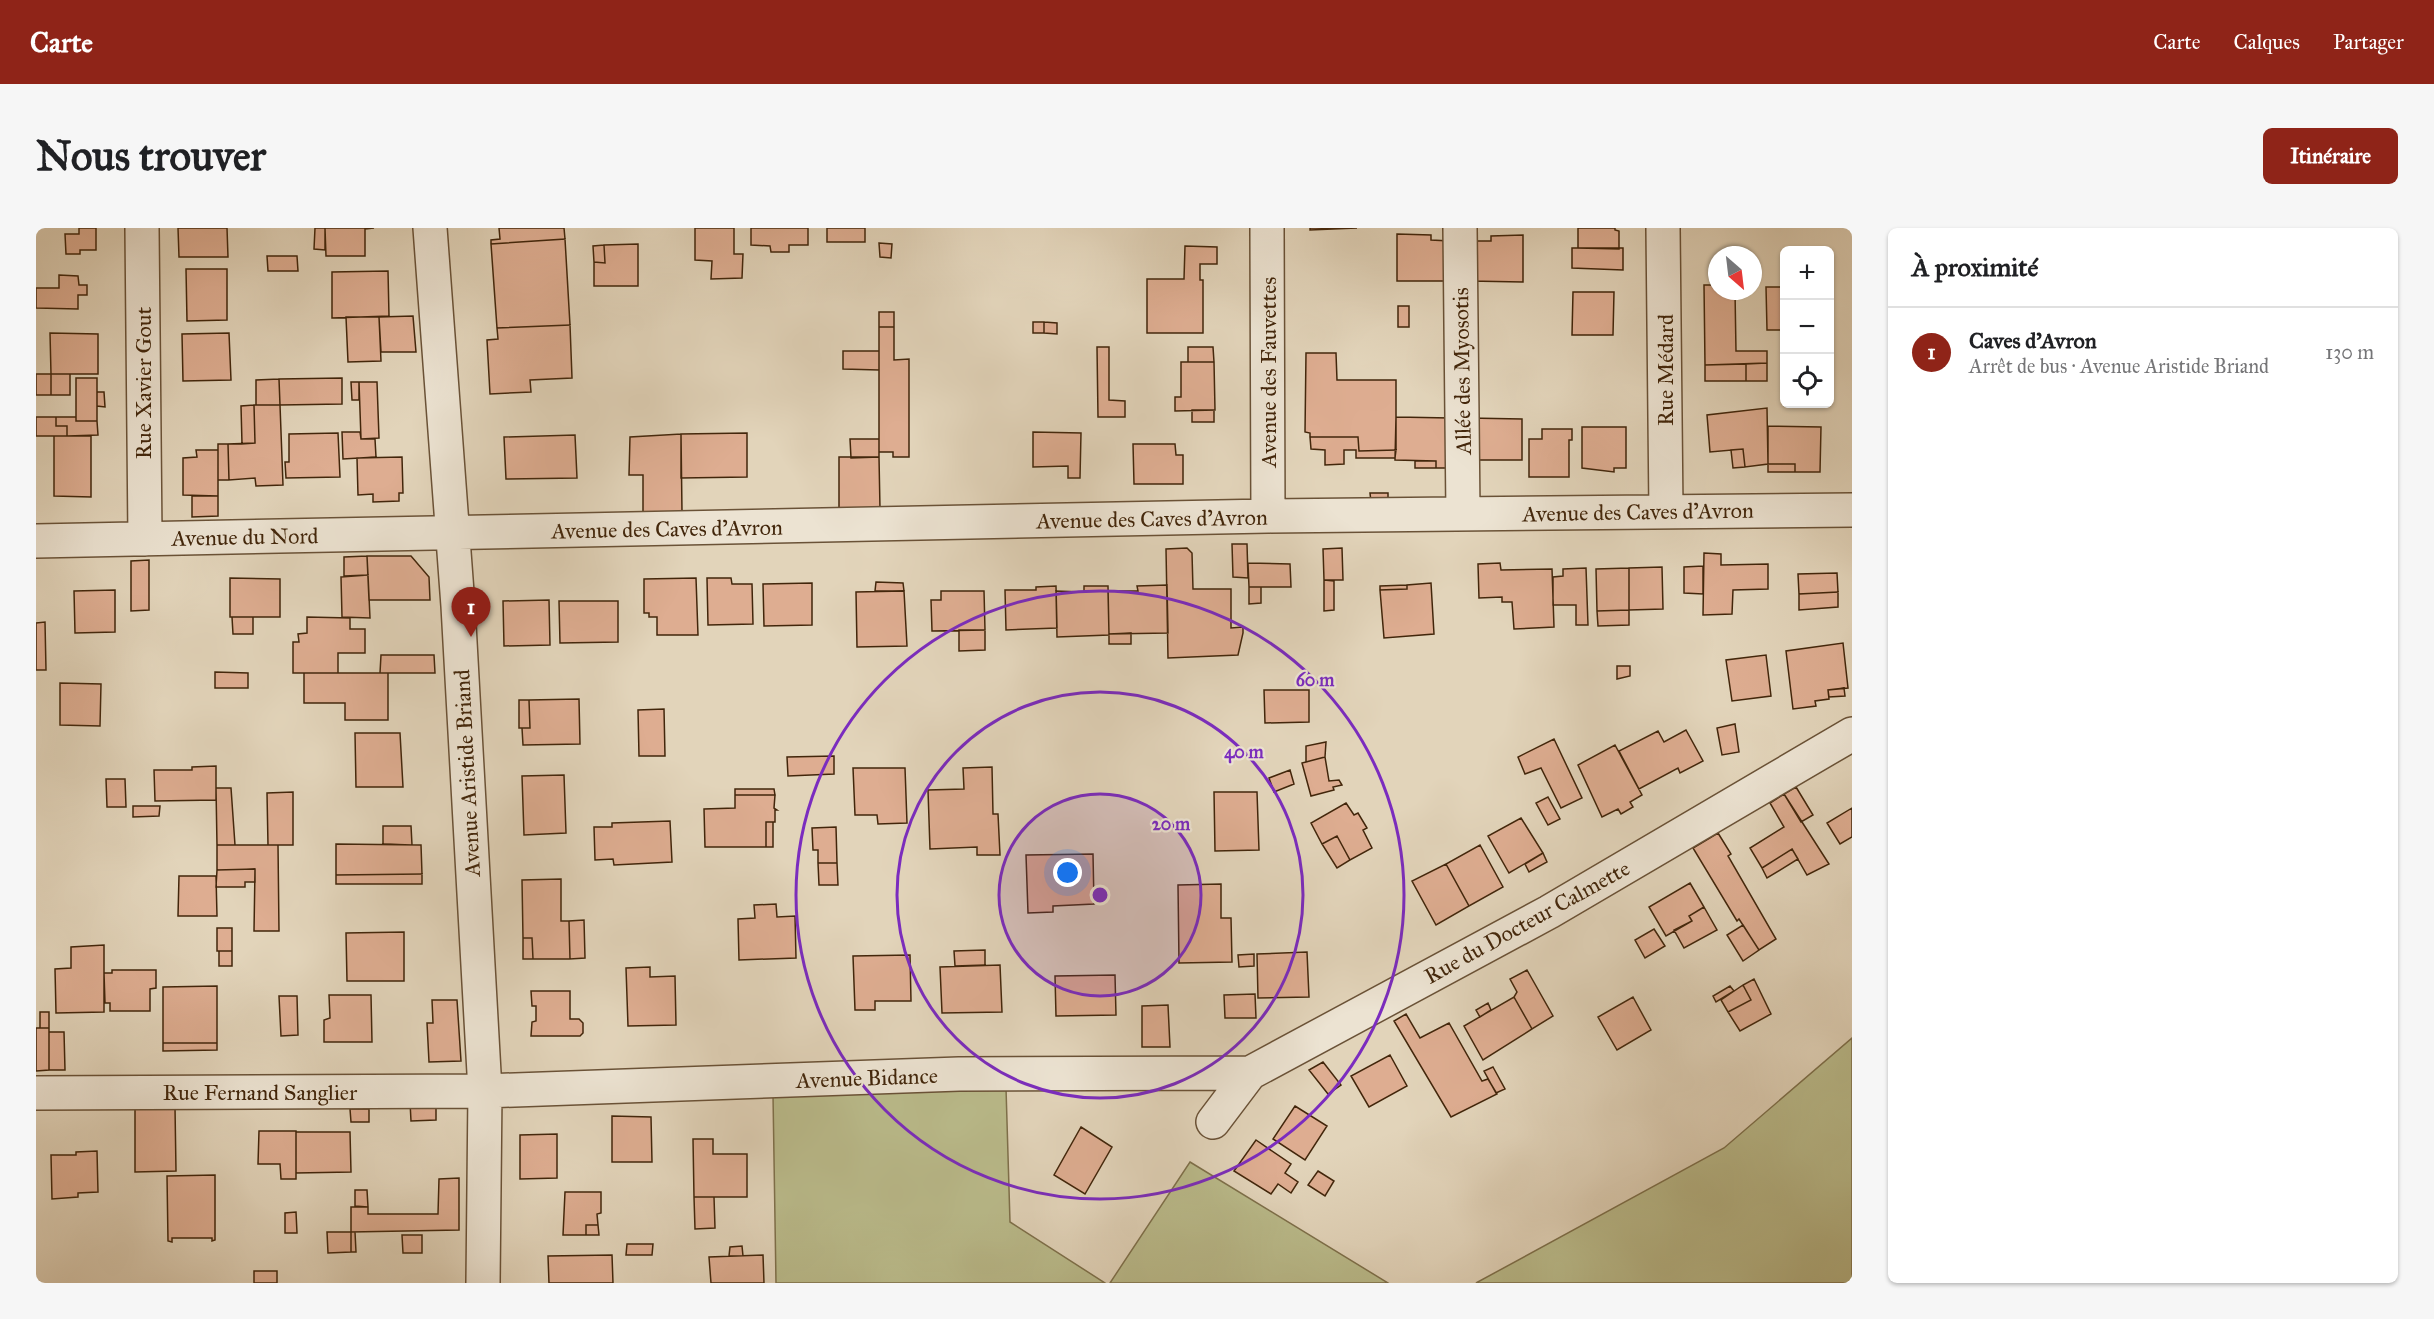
<!DOCTYPE html>
<html lang="fr">
<meta charset="utf-8">
<style>
body{margin:0;font-family:"IM FELL Great Primer",serif;background:#f6f6f6;color:#202124}
.controls{position:absolute;right:18px;top:18px;display:grid;overflow:hidden;border-radius:9px;box-shadow:0 2px 4px #0004}
.controls button{width:54px;height:54px;display:grid;place-items:center;padding:0;border:0;border-bottom:2px solid #e0e0e0;background:#fff;color:#202124;font:30px sans-serif}
.compass{position:absolute;left:1672px;top:18px;width:54px;height:54px;border-radius:50%;background:#fff;box-shadow:0 2px 4px #0004;rotate:152deg}
.you{position:absolute;left:1032px;top:645px;width:21px;height:21px;margin:-15px;border:4px solid #fff;border-radius:50%;background:#1a73e8;box-shadow:0 0 0 9px #1a73e833}
.badge{display:grid;place-items:center;width:39px;height:39px;border-radius:50%;background:#8f2418;color:#fff;font-size:20px;font-weight:700}
.pin{position:absolute;translate:-50% -50px;filter:drop-shadow(0 2px 3px #0008)}
.pin::after{content:'';position:absolute;top:32px;width:21px;height:18px;background:inherit;clip-path:polygon(0 0,100% 0,50% 100%)}
.list{margin:0;padding:0;list-style:none}
h2{display:flex;justify-content:space-between;align-items:center;height:78px;margin:0;padding:0 24px;font-size:26px}
h2 small{font-size:20px;font-weight:400;color:#757577}
.list li{display:grid;grid-template-columns:39px 1fr auto;gap:18px;align-items:center;box-sizing:border-box;height:90px;padding:0 24px;border-top:2px solid #e0e0e0}
.list b{display:block;font-size:22px;white-space:nowrap}
.list p{margin:0;font-size:20px;white-space:nowrap;color:#757577}
.list em{font-size:20px;font-style:normal;color:#757577}
.icon{flex:none;width:33px;height:33px;fill:none;stroke:currentColor;stroke-width:2;stroke-linecap:round;stroke-linejoin:round}
.map{position:relative;flex:none;width:1816px;height:1055px;overflow:hidden;border-radius:9px}
header{display:flex;align-items:center;gap:36px;box-sizing:border-box;height:84px;padding:0 30px;background:#8f2418;color:#fff}
header strong{font-size:28px}
nav{display:flex;gap:33px;margin-inline-start:auto;font-size:21px}
.intro{display:flex;align-items:center;justify-content:space-between;box-sizing:border-box;height:144px;padding:0 36px}
h1{margin:0;font-size:42px}
.button{padding:15px 27px;border-radius:9px;background:#8f2418;color:#fff;font-size:21px;font-weight:700}
main{display:flex;gap:36px;padding:0 36px}
aside{flex:1;background:#fff;border-radius:9px;box-shadow:0 2px 4px #0004}
.map>svg:first-child{display:block}
.green{fill:#babb8b;stroke:#7e704b;stroke-width:1.5}
.building{fill:#dead91;stroke:#42260b;stroke-width:1.5}
.lines{fill:none;stroke-linecap:round;stroke-linejoin:round}
.minor-casing{stroke:#6a5237;stroke-width:36}
.minor{stroke:#ece3d2;stroke-width:33}
.ring{fill:none;stroke:#7b2cbf;stroke-width:3}
.labels{text-anchor:middle;dominant-baseline:central;stroke-width:4.5;stroke-linejoin:round;paint-order:stroke}
.street-label{font-size:22px;fill:#42260b;stroke:#ece3d2}
.centre{fill:#7b2cbf;stroke:#ece3d2;stroke-width:3}
.ring-label{font-size:18px;text-anchor:middle;font-weight:bold;fill:#7b2cbf;stroke:#ece3d2;stroke-width:4.5;stroke-linejoin:round;paint-order:stroke}
</style>
<header>
<strong>Carte</strong>
<nav><a>Carte</a><a>Calques</a><a>Partager</a></nav>
</header>
<div class="intro"><h1>Nous trouver</h1><a class="button">Itinéraire</a></div>
<main>
<div class="map">
<svg width="1816" height="1055" viewBox="0 0 1816 1055">
<rect width="100%" height="100%" fill="#e2d4ba"/>
<filter id="stains"><feTurbulence type="fractalNoise" baseFrequency=".00333" numOctaves="4"/><feColorMatrix values="0 0 0 0 .2 0 0 0 0 .09 0 0 0 0 .02 0 0 0 .5 -.17"/></filter>
<radialGradient id="worn" r=".72"><stop offset=".6" stop-color="#630" stop-opacity="0"/><stop offset="1" stop-color="#630" stop-opacity=".3"/></radialGradient>
<!-- green -->
<path class="green" d="M1816 810V1055H1440L1688 920Z
M970 860 974 994 1069 1055H740L737 867Z
M1154 934 1352 1055H1074Z"/>
<!-- building -->
<path class="building" d="M43 0H60V22H44V26H30L29 6H43Z
M142 0H191L192 29H143Z
M279 0H289V22L278 21Z
M289 0H338L329 1V28H290Z
M463 0H528L529 11 455 16V12L464 11Z
M659 0H698V26H707L706 50 675 51 676 33 659 32Z
M715 0H772V17H753V24H735L734 18 715 17Z
M791 0H829V14H791Z
M1274 0H1321L1274 2Z
M1542 0H1579V2L1583 3V21L1542 20Z
M1361 6 1395 7V12L1414 13 1415 53H1361Z
M1487 7V54L1433 53V13H1455V8Z
M529 11 534 97 461 100 455 16Z
M843 15 856 16 855 30 844 29Z
M602 16V58H558V34L569 35 568 17Z
M568 17 569 35 558 34 557 18Z
M1149 18 1181 19V36H1164V52H1167V105H1111V51H1148Z
M1536 20H1587V42L1536 40Z
M231 28H261L262 43H232Z
M150 41H191V92L151 93Z
M352 43 353 88 296 90V44Z
M23 47 42 48 43 57H51V67H42V81L0 80V60H23Z
M1668 57H1681V63H1699L1700 123H1731V135L1669 137Z
M1730 59H1748V102H1731Z
M1794 59H1795V101H1794Z
M1537 64H1578L1577 107H1536Z
M1362 78H1373V99H1362Z
M843 84H858V99H843Z
M377 88 380 124H345L343 89Z
M310 89H343L345 133 312 134Z
M997 94H1008V105H997Z
M1008 94 1021 95V106L1008 105Z
M534 97 536 150 494 152 495 164 454 166 451 112 462 111 461 100Z
M843 99H858V132L873 131V229H857V224H843Z
M14 105 62 106V146H15Z
M193 105 195 152 147 153 146 106Z
M1061 119H1073V172L1089 173V189H1062Z
M1152 119H1177L1178 134H1152Z
M807 123H843V142L807 141Z
M1270 125H1300L1301 152H1360V222L1323 223 1322 209H1274V205L1269 204Z
M1145 134H1178L1179 182 1139 183V169H1145Z
M1731 135V153H1710V136Z
M1710 136V153H1669V137Z
M0 146H15V167H0Z
M15 146H34V167H15Z
M40 150H61V193H40Z
M306 150V176L244 177 243 151Z
M243 151 244 177H220V152Z
M315 154H323V172H316Z
M323 154H341L343 210 325 211Z
M61 164H68L69 179 61 178Z
M218 177H244L247 257 220 258 219 250 193 252 192 216 219 215Z
M218 177 219 215 206 216 205 178Z
M1731 180 1732 236 1709 239 1707 221 1674 224 1671 187Z
M1156 182H1178V194H1156Z
M0 189H20V198H31V208H0Z
M20 189H40V193H61L62 207 31 208V198H20Z
M1360 189 1414 190V240H1400V233L1359 232Z
M1432 190 1486 191V232H1432Z
M1732 198 1785 199 1784 244H1759V236H1732Z
M1546 199H1590V240H1578V244L1546 240Z
M1506 201H1536V212H1533V249H1493V211H1506Z
M306 204H324L325 211H339L340 229 307 231Z
M997 204 1045 205 1044 250H1032V238L997 239Z
M302 205 304 249 250 250 249 234H253V206Z
M711 205V249L645 250V206Z
M645 206 646 284 607 285V247H593L594 209Z
M539 207 541 250 470 251 468 209Z
M18 208H55V269L18 268Z
M1274 209H1322L1323 223 1360 222 1359 230H1320V222H1308V236L1289 237V222L1275 221Z
M814 211H843V229L815 230Z
M182 216H192L193 252H182Z
M1097 216H1139L1140 227H1147V256H1098Z
M1707 221 1709 239 1697 240 1695 222Z
M160 222H182V268L147 267V230L161 229Z
M366 229 367 265H363V273L337 274V266L322 267 321 230Z
M803 229H843L844 281 803 282Z
M1379 233H1400V240H1379Z
M1732 236H1759V244H1732Z
M1334 265H1352V274H1335Z
M156 268H182V288L156 289Z
M1196 316H1211L1212 350 1197 349Z
M1151 320 1156 325 1157 361H1195V400L1207 399V405L1202 427 1132 430 1130 321Z
M1306 320 1307 352H1288L1287 321Z
M1668 325 1685 326V337L1732 336V361L1697 362 1696 386 1667 387Z
M331 328 332 347 308 348V329Z
M331 328H375L393 349 394 372H333Z
M113 332V382L95 383V333Z
M1212 335 1254 336 1255 359H1213Z
M1464 335 1465 342 1516 341 1518 399 1478 401 1476 374H1466V369L1443 370 1442 336Z
M1667 338V366L1648 365V339Z
M1626 339 1627 381 1593 382V340Z
M1550 340 1552 397H1540V377H1517V349L1527 348V341Z
M1593 340V382L1561 383 1560 341Z
M1801 345 1802 364 1763 366 1762 346Z
M332 347 334 390 306 389 305 349Z
M194 350 244 351V389H194Z
M660 350 662 407H621V389H613V385H608V351Z
M671 350H695L696 356H716L717 396 672 397Z
M1288 352 1298 353V382L1288 383Z
M840 354 867 355 868 363H839Z
M776 355V397L728 398 727 356Z
M1395 355 1398 406 1348 410 1344 362 1371 361V357Z
M1131 357 1132 405 1073 406 1072 363H1102L1101 358Z
M1371 357V361L1344 362V358Z
M1020 358 1021 400 970 402 969 362H1000V359Z
M1048 358H1072L1073 407 1021 409 1020 363 1048 364Z
M1213 359H1225V375L1213 376Z
M79 362V404L39 405 38 363Z
M868 363 871 418 821 419 820 364Z
M905 363H948L949 402 896 403 895 372H905Z
M1802 364V379L1763 382V366Z
M513 372 514 417 468 418 467 373Z
M523 373H582V414L524 415Z
M1593 382V397L1562 398 1561 383Z
M196 389H217V406H197Z
M271 389 314 390V401H329V425H302V445H257V414H263L262 406 271 405Z
M9 394 10 442H0V395Z
M923 402H949V422L923 423Z
M1095 405V416H1073V406Z
M1807 415 1812 460 1792 462 1793 471 1779 473 1780 478 1757 481 1750 423Z
M345 427H398L399 445H344Z
M1730 427 1735 468 1696 473 1690 432Z
M1581 438H1594V448L1581 451Z
M179 444 212 445V460H179Z
M268 445H352V492H309V475H268Z
M24 455 65 456 64 498 24 497Z
M1808 460 1809 468 1793 469 1792 462Z
M1228 462H1273V494L1229 495Z
M543 471 544 516 487 517 486 500H494L493 472Z
M483 472H493L494 500H483Z
M628 481 629 528H603L602 482Z
M1699 496 1703 524 1686 527 1681 500Z
M1650 502 1667 533 1644 545 1642 540 1603 561 1583 523 1622 503 1628 514Z
M319 505H364L367 559H320Z
M1518 511 1546 570 1525 580 1505 540 1489 546 1482 529Z
M1290 514 1289 529 1270 534V518Z
M1579 517 1606 567 1594 574 1597 579 1585 586 1582 581 1566 589 1542 537Z
M798 528V546L752 548 751 529Z
M1289 529 1293 553 1303 552 1306 557 1297 559 1298 562 1275 568 1266 535Z
M180 538V572L119 573 118 542H156V539Z
M956 539 957 586H962L964 627H941V619L894 621 892 562 928 561 927 540Z
M817 540H869L871 595 842 596 841 587H819Z
M1254 542 1258 556 1238 564 1233 550Z
M528 547 530 605 488 607 486 548Z
M70 551H89L90 579H71Z
M1760 559 1777 587 1765 594 1748 566Z
M180 560H195L199 617H181Z
M699 561H738L739 567H699Z
M257 564V617H232L231 565Z
M1178 564H1221L1223 622 1179 623Z
M1748 566 1793 636 1771 647 1756 621 1726 640 1714 620 1748 599 1734 575Z
M699 567H739L738 580 741 582H739V594H730V619H669L668 581 699 580Z
M1512 569 1524 591 1512 597 1500 575Z
M1310 575 1318 587 1322 585 1331 600 1327 602 1336 620 1314 632 1301 608 1286 616 1275 595Z
M97 578H124L123 588 97 589Z
M1816 580V609L1804 616 1791 595Z
M1485 590 1507 625 1473 645 1452 608Z
M634 593 636 634 578 637 577 631 559 632 558 599H576V595Z
M730 594H737V619H730Z
M347 598H375L376 617 347 616Z
M800 599 801 635H782V622H777L776 600Z
M1682 605 1695 626 1692 628 1740 711 1723 722 1703 691 1701 693 1657 620Z
M1301 608 1314 632 1301 640 1286 616Z
M300 616 385 617 386 646 300 647Z
M181 617H242L243 703H218L219 641 181 642Z
M1444 617 1467 659 1433 678 1410 636Z
M1756 621 1762 631 1731 650 1726 640Z
M1507 625 1511 634 1493 644 1489 636Z
M1057 626 1058 676 1017 678V684L992 685 990 627Z
M782 635H801L802 657H783Z
M1410 636 1433 678 1400 697 1376 653Z
M219 641V654H209V659H180L181 642Z
M386 646V656H300V647Z
M143 648H180L181 688H142Z
M525 651V693H533L534 731H497L496 710H487L486 652Z
M1654 655 1668 679 1653 688 1656 693 1630 708 1613 679Z
M1185 656V690H1195L1196 734 1143 735 1142 657Z
M740 676 741 689 759 688 760 730 703 732 702 691 719 690 718 677Z
M1668 679 1681 702 1648 720 1638 702 1656 693 1653 688Z
M548 692 549 730 534 731 533 693Z
M1707 697 1723 722 1707 733 1691 707Z
M181 700H196V723H181Z
M1618 701 1629 718 1609 730 1599 712Z
M368 704V753H311L310 705Z
M487 710H496L497 731H487Z
M68 717V784L20 785 19 741 35 740V719Z
M949 722V737L919 738 918 723Z
M183 723H196V738H183Z
M1271 724 1273 769 1222 770 1221 726Z
M1218 726V738L1203 739 1202 727Z
M874 727 875 773H839V782H819L817 728Z
M964 737 966 784 906 785 904 739Z
M614 739V749L639 748 640 797 592 798 590 740Z
M76 742H120V760L114 761V783H74V775H69L68 745H76Z
M1491 742 1517 788 1496 801 1478 769 1481 764 1474 751Z
M1079 747 1080 787 1020 788 1019 748Z
M1718 751 1735 786 1704 803 1692 784 1715 772 1707 757Z
M1707 757 1715 772 1692 784 1685 772Z
M181 758V815H127V759Z
M1694 758 1698 763 1680 774 1677 768Z
M495 763H534V791H543L547 795V805L544 808H495L496 794 500 793V778H496Z
M1219 766 1220 790H1189L1188 767Z
M293 767H335L336 814H288V792L294 790Z
M243 768H261L262 807 245 808Z
M1478 769 1496 801 1447 832 1428 798Z
M1597 769 1615 802 1581 822 1562 789Z
M396 772H421L425 833 393 834 391 795H397Z
M1452 775 1455 782 1444 789 1440 782Z
M1132 777 1134 819H1106V778Z
M4 784H13V800H4Z
M1370 786 1384 810 1413 795 1446 853 1452 851 1461 866 1415 889 1358 793Z
M0 800H13V842L0 843Z
M13 804H28L29 842H13Z
M127 815H181V822L127 823Z
M1354 827 1371 858 1333 879 1315 848Z
M1287 834 1305 857 1292 866 1273 842Z
M1457 839 1469 861 1460 865 1448 843Z
M374 874H400V892L375 893Z
M1259 878 1291 898 1269 932 1237 911Z
M139 879 140 943 99 944V880Z
M314 881H333V894H315Z
M576 888 615 889 616 934H576Z
M1045 899 1076 919 1049 966 1018 947Z
M223 903H260V951H245L244 936H222Z
M260 904H314L315 944 260 945Z
M521 906V950L484 951V907Z
M657 911H677V926H711V969H658Z
M1220 912 1255 936 1249 945 1262 954 1255 965 1242 956 1235 966 1198 943Z
M61 923 62 964 42 965V969L16 971 15 927H40V924Z
M1282 943 1298 953 1289 968 1272 957Z
M179 947V1012L176 1013V1010H136V1014L132 1013 131 948Z
M423 950V1002L315 1004V979H332V986H402L403 951Z
M319 962H331L332 979 319 978Z
M529 964H565V985L561 986 562 997H550V1007H527Z
M658 969H678L679 1000 659 1001Z
M260 984 261 1005H249V985Z
M550 997H562L563 1007H550Z
M291 1004H315V1024L292 1025Z
M315 1004H319L320 1024H315Z
M366 1007H386V1025H367Z
M591 1016H617L616 1027H590Z
M706 1018 707 1028H693L694 1019Z
M576 1027 577 1055H513L512 1028Z
M727 1027 728 1055H675L673 1029Z
M218 1043H241V1055H218Z"/>
<g class="lines">
<defs>
<path id="minor" d="M106 0 109 311
M394 0 422 378 449 863 447 1055
M1231 0 1232 288
M1424 0 1427 285
M1627 0 1630 284
M0 313 1232 288 1816 282
M0 865 449 863 923 846 1214 845
M1177 894 1214 845 1513 684 1816 506"/>
</defs>
<!-- minor casing -->
<use href="#minor" class="minor-casing"/>
<!-- minor -->
<use href="#minor" class="minor"/>
</g>
<!-- distance rings -->
<circle cx="1064" cy="667" r="101" fill="#7b2cbf" fill-opacity=".12"/>
<g class="ring">
<circle cx="1064" cy="667" r="101"/>
<circle cx="1064" cy="667" r="203"/>
<circle cx="1064" cy="667" r="304"/>
</g>
<g class="labels">
<!-- street labels -->
<g class="street-label">
<text transform="translate(1629 142) rotate(-90)">Rue Médard</text>
<text transform="translate(1426 143) rotate(-91)">Allée des Myosotis</text>
<text transform="translate(1232 144) rotate(-90)">Avenue des Fauvettes</text>
<text transform="translate(107 155) rotate(-90)">Rue Xavier Gout</text>
<text transform="translate(1602 284) rotate(-1)">Avenue des Caves d'Avron</text>
<text transform="translate(1116 291) rotate(-1)">Avenue des Caves d'Avron</text>
<text transform="translate(631 301) rotate(-1)">Avenue des Caves d'Avron</text>
<text transform="translate(209 309) rotate(-1)">Avenue du Nord</text>
<text transform="translate(431 545) rotate(-93)">Avenue Aristide Briand</text>
<text transform="translate(1491 694) rotate(-29)">Rue du Docteur Calmette</text>
<text transform="translate(831 850) rotate(-2)">Avenue Bidance</text>
<text x="224" y="864">Rue Fernand Sanglier</text>
</g>
</g>
<circle cx="1064" cy="667" r="9" class="centre"/>
<g class="ring-label">
<text x="1279" y="458">60 m</text>
<text x="1208" y="530">40 m</text>
<text x="1135" y="602">20 m</text>
</g>
<rect width="100%" height="100%" filter="url(#stains)"/>
<rect width="100%" height="100%" fill="url(#worn)"/>
</svg>
<div class="controls">
<button>+</button>
<button>−</button>
<button><svg class="icon" aria-label="locate" viewBox="0 0 24 24"><circle cx="12" cy="12" r="6"/><path d="M12 2v4M12 18v4M2 12h4M18 12h4"/></svg></button>
</div>
<svg class="compass" viewBox="-18 -18 36 36"><path d="M0-13l5 13h-10z" fill="#e53935"/><path d="M0 13l5-13h-10z" fill="#757577"/></svg>
<div class="you"></div>
<div class="pin badge" style="left:435px;top:409px">1</div>
</div>
<aside>
<h2>À proximité<small></small></h2>
<ul class="list">
<li><span class="badge">1</span><div><b>Caves d'Avron</b><p>Arrêt de bus · Avenue Aristide Briand</p></div><em>130 m</em></li>
</ul>
</aside>
</main>
